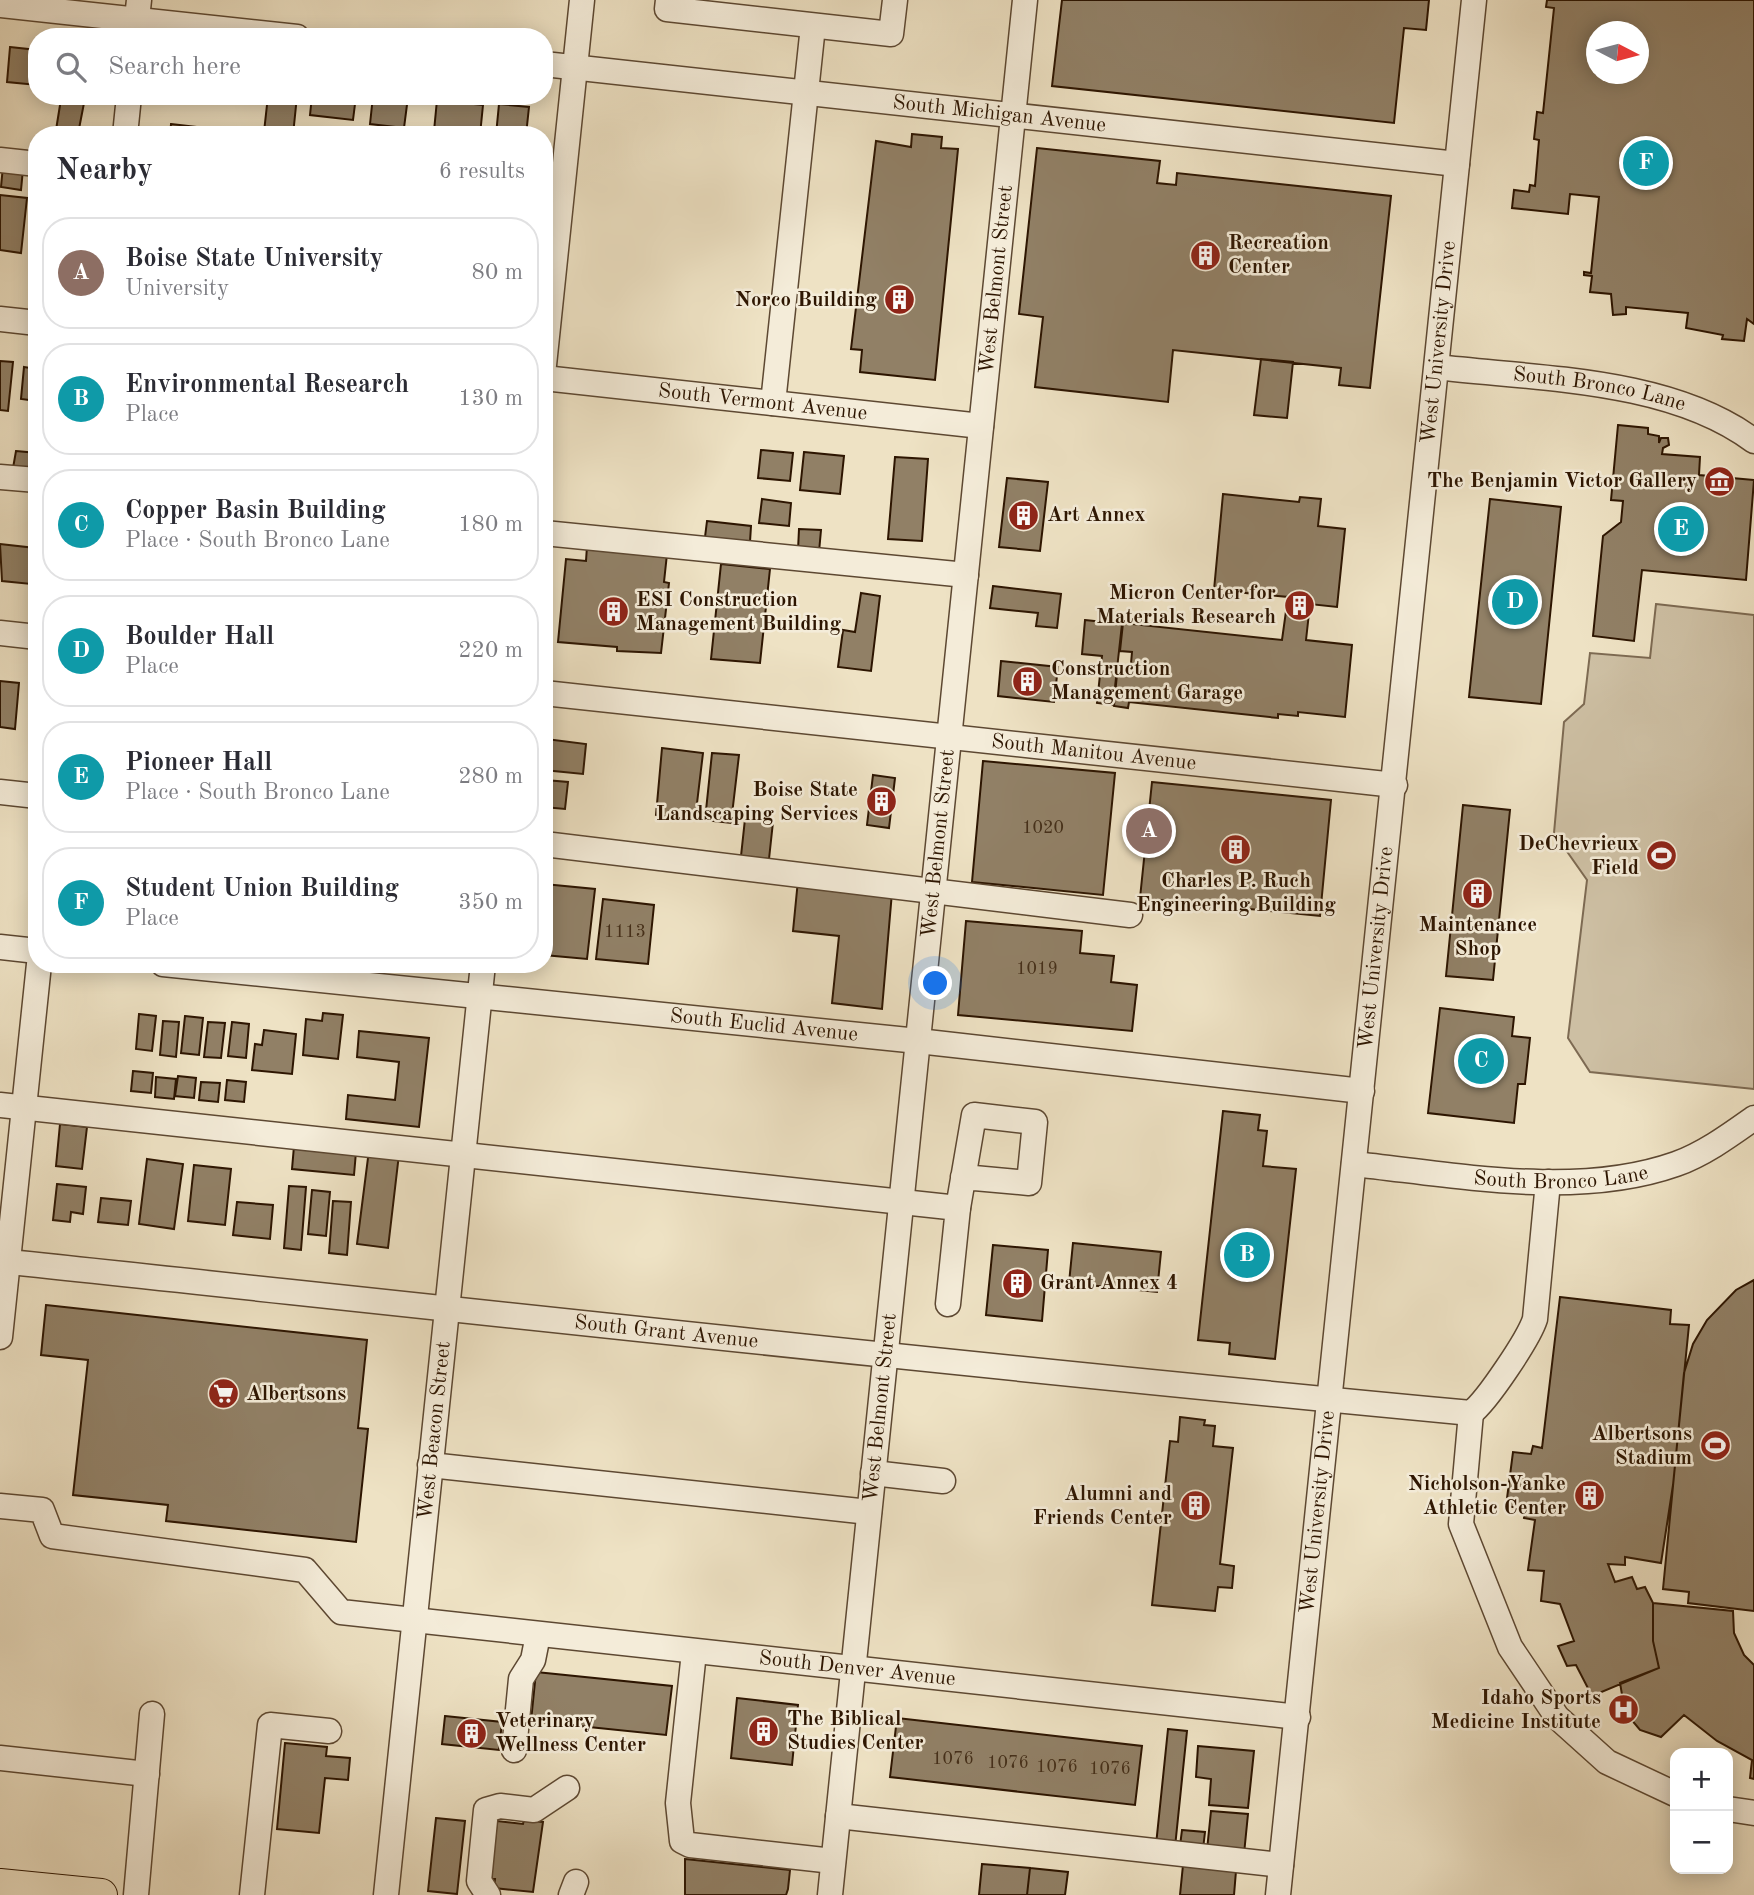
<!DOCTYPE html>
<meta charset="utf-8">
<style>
body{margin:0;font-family:"Old Standard TT",serif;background:#f2f2f3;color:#2b2b33}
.controls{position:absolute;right:21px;bottom:21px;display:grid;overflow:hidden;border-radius:14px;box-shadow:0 4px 18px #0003}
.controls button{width:63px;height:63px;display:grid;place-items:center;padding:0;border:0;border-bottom:2px solid #e1e1e2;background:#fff;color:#2b2b33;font:35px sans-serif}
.compass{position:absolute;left:1586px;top:21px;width:63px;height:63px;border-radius:50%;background:#fff;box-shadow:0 4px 18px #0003;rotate:96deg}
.you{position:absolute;left:936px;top:984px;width:24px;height:24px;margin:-18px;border:5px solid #fff;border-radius:50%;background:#1a73e8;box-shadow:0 0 0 10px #1a73e833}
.badge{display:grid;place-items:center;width:46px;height:46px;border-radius:50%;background:#ea580c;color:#fff;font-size:23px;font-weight:700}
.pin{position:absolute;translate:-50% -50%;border:4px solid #fff;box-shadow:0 2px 7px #0006}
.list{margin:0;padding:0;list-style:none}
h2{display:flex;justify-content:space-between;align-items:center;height:91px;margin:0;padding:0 28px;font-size:30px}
h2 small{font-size:23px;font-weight:400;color:#7c7c81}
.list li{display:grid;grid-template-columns:46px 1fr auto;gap:21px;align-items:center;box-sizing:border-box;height:112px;margin:0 14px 14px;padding:0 14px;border:2px solid #e1e1e2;border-radius:28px}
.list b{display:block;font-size:26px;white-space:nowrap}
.list p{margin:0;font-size:23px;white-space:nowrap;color:#7c7c81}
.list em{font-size:23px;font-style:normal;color:#7c7c81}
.icon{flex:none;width:38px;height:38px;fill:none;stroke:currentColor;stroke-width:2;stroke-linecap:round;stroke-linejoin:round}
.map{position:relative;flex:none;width:1754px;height:1895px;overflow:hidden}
.search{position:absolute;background:#fff;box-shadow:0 4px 18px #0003;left:28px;top:28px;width:525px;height:77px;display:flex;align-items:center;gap:18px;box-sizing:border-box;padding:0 24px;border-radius:28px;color:#7c7c81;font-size:26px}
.panel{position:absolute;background:#fff;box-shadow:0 4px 18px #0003;left:28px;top:126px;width:525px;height:847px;border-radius:28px}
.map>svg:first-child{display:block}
.green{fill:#cdbfa3;stroke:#7d6a52;stroke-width:2}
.building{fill:#918066;stroke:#2d1501;stroke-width:2;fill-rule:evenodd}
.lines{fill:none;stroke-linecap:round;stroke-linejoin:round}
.minor-casing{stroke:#5d4832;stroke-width:27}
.major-casing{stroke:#2d1501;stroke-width:34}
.minor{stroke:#f4ecd9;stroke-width:24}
.major{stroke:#eee2c4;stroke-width:32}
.labels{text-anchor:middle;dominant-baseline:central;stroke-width:5;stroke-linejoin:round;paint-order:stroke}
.number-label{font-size:18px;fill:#46301a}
.street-label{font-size:21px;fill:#2d1501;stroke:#f4ecd9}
.poi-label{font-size:21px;font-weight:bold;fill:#2d1501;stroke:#f4ecd9;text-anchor:end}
</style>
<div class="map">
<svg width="1754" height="1895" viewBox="0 0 1754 1895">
<rect width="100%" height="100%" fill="#eee2c4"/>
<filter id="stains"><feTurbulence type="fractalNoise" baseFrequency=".00286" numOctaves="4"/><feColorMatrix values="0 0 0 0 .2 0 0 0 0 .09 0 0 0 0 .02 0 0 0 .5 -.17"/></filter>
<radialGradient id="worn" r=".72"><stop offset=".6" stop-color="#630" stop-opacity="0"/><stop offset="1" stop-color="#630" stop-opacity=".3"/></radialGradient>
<!-- green -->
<path class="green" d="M1656 604 1754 615V1089L1590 1072 1568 1038 1587 880 1554 833 1564 722 1584 704 1590 653 1650 658Z"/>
<!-- building -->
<path class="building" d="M1062 0H1429L1426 30 1404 28 1394 123 1052 86Z
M1547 0H1754V324L1747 319 1744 341 1722 339 1723 335 1686 328 1688 313 1626 307V314L1613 315 1611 294 1590 292 1592 276 1584 275V272L1591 273 1599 197 1570 194 1568 214 1512 208 1514 190 1529 192 1530 185 1535 186 1539 140 1534 139 1537 112 1543 113 1554 8 1546 7ZM1596 32H1638V74H1596Z
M10 47 37 50V85L7 82Z
M182 96H231L230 101Z
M268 96H297L293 135 264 132Z
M312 96H356L353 120 310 115Z
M373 96 408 97 404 128 370 124Z
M61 99 84 103 78 134 56 130Z
M437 100 483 105 480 135 434 131Z
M499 104 529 107 526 135H496Z
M171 124 215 129 214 135H170Z
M912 134 942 137 941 148 958 149 935 380 860 372 862 350 851 349 876 141 911 147Z
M1037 148 1160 161 1157 183 1176 185 1177 173 1391 196 1370 388 1339 385 1341 368 1173 350 1168 402 1035 387 1043 317 1019 314Z
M3 166 23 169 21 190 1 187Z
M0 195 27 198 21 253 0 250Z
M1261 359 1293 362 1287 418 1254 415Z
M0 361 13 362 8 411 0 410Z
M24 367 37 369V401L21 399Z
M1618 425 1648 428V434L1659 436V443L1661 438H1668L1669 445 1663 448 1662 454 1700 457 1699 475 1754 480 1746 580 1642 570 1634 641 1593 636 1603 536 1621 522 1623 501 1611 500Z
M761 450 793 453 790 481 758 478Z
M16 451 37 453 36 470 13 468Z
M804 452 844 456 840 494 800 490Z
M895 457 928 459 922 541 888 539Z
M1007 478 1048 482 1040 551 999 547Z
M1223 494 1299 502 1300 497 1321 499 1318 526 1345 529 1337 607 1310 604 1306 640 1352 645 1345 717 1298 712V716L1278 714V718L1129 702 1128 708 1114 706 1117 674 1130 675 1132 652 1120 651 1123 623 1282 640 1288 597 1214 590Z
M762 499 791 503 789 526 759 523Z
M1490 499 1561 507 1541 704 1469 697Z
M707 521 751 526 750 542 705 537Z
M799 529 821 530 819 552 798 550Z
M0 544 35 548 31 584 2 581Z
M587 546 667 554 664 582 669 583 661 653 617 651V647L558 642 566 559 586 561Z
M721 564 770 569 760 663 711 659Z
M993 586 1061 594 1057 628 1036 626 1038 613 990 608Z
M861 593 880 596 871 671 838 667 843 630 855 632Z
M1085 620 1122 624 1113 705 1097 703 1102 656 1082 654Z
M1001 661 1058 667 1054 702 998 696Z
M0 681 19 683 15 729 0 727Z
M546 739 586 744 583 774 544 770Z
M662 748 703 753 695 820 656 815Z
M712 753 739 755 731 823 705 820Z
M983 761 1115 773 1103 895 972 882Z
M873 775 895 778 889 828 867 825Z
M545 780 568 782 565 809 544 807Z
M1152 782 1331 800 1320 916 1140 898Z
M1463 805 1510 810 1493 980 1446 976Z
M745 819 773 822 769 859 741 856Z
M798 880 892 892 882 1009 832 1003 839 936 793 931Z
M544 884 595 889 587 959 544 955Z
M603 899 654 905 648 964 596 959Z
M966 921 1082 931 1080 953 1114 956 1111 982 1137 985 1132 1031 958 1015Z
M1440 1008 1514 1017 1512 1036 1530 1038 1525 1084H1518L1514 1123 1428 1113Z
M323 1013 343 1015 338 1059 303 1055 306 1019 322 1021Z
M139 1014 156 1016 152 1051 136 1049Z
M185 1016 203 1018 199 1055 181 1053Z
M163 1021 179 1022 176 1057 160 1055Z
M208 1022 225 1023 221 1058 204 1057Z
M232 1022 249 1024 246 1058 228 1056Z
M264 1030 296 1034 292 1074 252 1070 255 1044 262 1045Z
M359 1031 429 1038 419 1127 346 1119 348 1095 395 1100 399 1062 357 1057Z
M133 1071 153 1073 151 1093 131 1091Z
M178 1076 196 1078 194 1098 175 1096Z
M156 1077 176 1079 174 1099 155 1097Z
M227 1080 246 1082 244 1102 225 1100Z
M201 1082 220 1083 218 1102 199 1100Z
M1223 1111 1260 1115 1258 1130 1267 1131 1263 1166 1296 1169 1275 1359 1229 1354 1230 1343 1198 1340Z
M60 1124 87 1127 82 1169 56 1166Z
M294 1146 356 1152 354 1175 292 1169Z
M369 1150 399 1154 388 1248 357 1244Z
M147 1159 183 1164 174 1229 139 1224Z
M194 1165 231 1169 225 1225 188 1221Z
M57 1184 86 1187 83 1214 71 1212 70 1222 53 1220Z
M289 1186 306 1187 301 1250 284 1248Z
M312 1190 330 1192 326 1236 308 1234Z
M101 1198 131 1201 128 1225 98 1222Z
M333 1201 351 1202 347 1255 329 1253Z
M237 1202 273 1205 270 1239 233 1235Z
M1073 1243 1161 1252 1157 1292 1069 1283Z
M993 1245 1048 1250 1042 1321 986 1315Z
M1754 1280V1611L1688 1603 1689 1592 1663 1589 1684 1373 1693 1344 1707 1320 1736 1290Z
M1560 1297 1671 1310 1670 1324 1689 1325 1673 1485 1661 1563 1625 1557V1565L1608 1564 1615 1582 1632 1577 1637 1589 1645 1587 1653 1603V1641L1659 1668 1592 1696 1576 1665 1567 1666 1558 1646 1574 1641 1560 1604 1541 1601 1544 1571 1528 1570 1535 1520 1524 1518 1525 1509 1506 1506 1513 1452 1531 1454 1533 1446 1542 1448Z
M46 1305 367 1340 358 1428 368 1429 356 1542 166 1521 168 1505 73 1495 88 1360 41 1355Z
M1180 1417 1205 1420 1204 1425 1215 1426 1213 1446 1233 1448 1220 1564 1234 1566 1232 1588 1218 1587 1215 1611 1152 1605 1170 1441 1178 1442Z
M1653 1603 1733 1611 1734 1633 1744 1655 1754 1665V1779L1750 1778 1752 1760 1717 1741 1684 1715 1661 1737 1640 1730 1625 1712 1620 1683 1659 1668 1653 1641Z
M536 1672 672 1686 666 1735 531 1721Z
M737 1698 798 1705 792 1765 731 1758Z
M445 1716 502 1722 499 1750 442 1744Z
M897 1718 1142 1746 1135 1805 890 1777Z
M1168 1729 1187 1731 1175 1847 1156 1845Z
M285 1743 327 1747 326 1756 350 1758 348 1780 325 1778 319 1833 277 1829Z
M1198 1746 1254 1751 1248 1808 1209 1805 1211 1779 1196 1777Z
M1211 1811 1248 1814 1244 1854 1207 1850Z
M436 1818 465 1821 457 1894 428 1891Z
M524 1820 543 1822 533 1892 494 1888 495 1879H491L497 1821 523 1824Z
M1182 1830 1205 1832 1203 1849 1180 1846Z
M685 1859 790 1870 788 1889 786 1895H685Z
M982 1864 1030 1868 1027 1895H979Z
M1183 1865 1236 1871 1234 1895H1180Z
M1030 1868 1068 1872 1065 1895H1027Z"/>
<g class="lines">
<defs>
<g id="minor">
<path d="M668 0 667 9 891 34 895 0"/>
<path d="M0 5 297 37"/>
<path d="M135 37 139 0"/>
<path id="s1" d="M544 64 1457 164"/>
<path d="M125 135 129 96"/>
<path d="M0 160 37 164"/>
<path d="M0 319 37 323"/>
<path d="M544 365 582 0"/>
<path id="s2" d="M1437 367C1537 379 1670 378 1754 441"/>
<path id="s3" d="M544 378 981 426"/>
<path d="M773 403 813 26"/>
<path d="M0 477 37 480"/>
<path d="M544 533 966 575"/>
<path d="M0 633 37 637"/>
<path id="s4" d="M544 693 1395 785"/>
<path d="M0 792 37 796"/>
<path d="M544 844 1130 915"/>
<path d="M0 947 37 951"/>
<path id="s5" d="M163 964 918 1041 1362 1091"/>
<path d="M0 1105 958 1208 948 1304"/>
<path id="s6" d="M1354 1164C1456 1175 1577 1199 1676 1164 1704 1154 1730 1135 1754 1118"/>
<path d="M958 1208 974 1115 1035 1122 1029 1183 963 1177"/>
<path id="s7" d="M0 1261C490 1313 980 1367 1471 1413 1487 1401 1529 1338 1535 1319L1548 1182"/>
<path d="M0 1337 39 964"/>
<path d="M1471 1413 1461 1524 1510 1647 1557 1717 1607 1762 1675 1794"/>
<path d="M430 1465 869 1512"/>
<path d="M873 1473 943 1481"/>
<path id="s8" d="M0 1506 42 1510 52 1536 305 1570 341 1612 1298 1717"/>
<path d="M694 1652 678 1803 682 1841 690 1845 833 1861"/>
<path d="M514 1750 521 1679 533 1660 538 1635"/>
<path d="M0 1758 147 1774"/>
<path d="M1728 1809 1754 1813"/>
<path d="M838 1816 1281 1865"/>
<path d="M136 1895 152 1714"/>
<path d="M252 1895 270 1725 329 1731"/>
<path id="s9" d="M386 1895 483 964"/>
<path d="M488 1895 479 1881 486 1810 500 1806 534 1810 567 1788"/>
<path d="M571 1895 576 1882"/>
<path id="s10" d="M830 1895 1025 0"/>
<path id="s11" d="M1278 1895 1474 0"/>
</g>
<path id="major" d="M0 1885 101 1895"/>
</defs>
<!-- minor casing -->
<use href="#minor" class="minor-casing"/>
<!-- major casing -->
<use href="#major" class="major-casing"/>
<!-- minor -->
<use href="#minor" class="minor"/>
<!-- major -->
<use href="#major" class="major"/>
</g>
<!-- icons -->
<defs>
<symbol id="building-disc" viewBox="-11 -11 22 22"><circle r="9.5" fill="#8f2418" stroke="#f4ecd9"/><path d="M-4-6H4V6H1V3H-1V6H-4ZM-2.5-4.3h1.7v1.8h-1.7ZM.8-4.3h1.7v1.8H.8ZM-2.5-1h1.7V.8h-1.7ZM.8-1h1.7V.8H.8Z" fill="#fff"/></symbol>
<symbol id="museum-disc" viewBox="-11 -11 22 22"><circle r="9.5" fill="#8f2418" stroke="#f4ecd9"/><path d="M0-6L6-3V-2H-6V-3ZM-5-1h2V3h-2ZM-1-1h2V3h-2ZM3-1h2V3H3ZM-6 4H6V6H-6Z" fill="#fff"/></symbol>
<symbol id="stadium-disc" viewBox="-11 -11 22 22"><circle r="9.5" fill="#8f2418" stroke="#f4ecd9"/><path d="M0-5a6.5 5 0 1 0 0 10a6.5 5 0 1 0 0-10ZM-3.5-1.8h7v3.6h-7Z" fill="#fff"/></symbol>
<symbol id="supermarket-disc" viewBox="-11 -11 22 22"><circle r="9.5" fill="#8f2418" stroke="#f4ecd9"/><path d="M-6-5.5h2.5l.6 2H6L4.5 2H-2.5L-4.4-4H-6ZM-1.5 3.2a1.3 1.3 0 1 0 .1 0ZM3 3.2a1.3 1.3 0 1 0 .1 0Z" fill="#fff"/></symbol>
<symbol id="hospital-disc" viewBox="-11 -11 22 22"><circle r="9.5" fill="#8f2418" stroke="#f4ecd9"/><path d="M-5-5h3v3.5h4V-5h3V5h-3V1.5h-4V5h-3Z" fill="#fff"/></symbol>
</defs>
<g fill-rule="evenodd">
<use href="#building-disc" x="1188" y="238" width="35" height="35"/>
<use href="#building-disc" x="882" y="282" width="35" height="35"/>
<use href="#museum-disc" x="1702" y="464" width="35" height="35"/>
<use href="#building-disc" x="1006" y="498" width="35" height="35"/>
<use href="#building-disc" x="1282" y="588" width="35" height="35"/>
<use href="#building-disc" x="596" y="594" width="35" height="35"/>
<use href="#building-disc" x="1010" y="664" width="35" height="35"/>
<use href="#building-disc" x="864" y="784" width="35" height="35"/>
<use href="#building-disc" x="1218" y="832" width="35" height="35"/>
<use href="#stadium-disc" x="1644" y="838" width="35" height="35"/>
<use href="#building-disc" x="1460" y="876" width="35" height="35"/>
<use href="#building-disc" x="1000" y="1266" width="35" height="35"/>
<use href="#supermarket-disc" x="206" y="1376" width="35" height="35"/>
<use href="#stadium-disc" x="1698" y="1428" width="35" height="35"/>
<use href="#building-disc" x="1572" y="1478" width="35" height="35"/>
<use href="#building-disc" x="1178" y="1488" width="35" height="35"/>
<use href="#hospital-disc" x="1606" y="1692" width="35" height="35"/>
<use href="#building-disc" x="746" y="1714" width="35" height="35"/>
<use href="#building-disc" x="454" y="1716" width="35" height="35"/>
</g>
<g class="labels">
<!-- number labels -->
<g class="number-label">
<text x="1043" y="828">1020</text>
<text x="625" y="932">1113</text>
<text x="1037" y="969">1019</text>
<text x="953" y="1759">1076</text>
<text x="1008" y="1763">1076</text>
<text x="1057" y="1767">1076</text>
<text x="1110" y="1769">1076</text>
</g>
<!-- street labels -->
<g class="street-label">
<text stroke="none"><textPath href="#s1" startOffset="458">South Michigan Avenue</textPath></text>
<text stroke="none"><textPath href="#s10" startOffset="1624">West Belmont Street</textPath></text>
<text stroke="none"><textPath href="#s11" startOffset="1561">West University Drive</textPath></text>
<text stroke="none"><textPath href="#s2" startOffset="164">South Bronco Lane</textPath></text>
<text stroke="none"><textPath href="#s3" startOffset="220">South Vermont Avenue</textPath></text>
<text stroke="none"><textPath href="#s4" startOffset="553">South Manitou Avenue</textPath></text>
<text stroke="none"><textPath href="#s10" startOffset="1057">West Belmont Street</textPath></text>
<text stroke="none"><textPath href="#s11" startOffset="952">West University Drive</textPath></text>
<text stroke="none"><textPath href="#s5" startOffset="604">South Euclid Avenue</textPath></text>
<text stroke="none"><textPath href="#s6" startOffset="208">South Bronco Lane</textPath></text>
<text stroke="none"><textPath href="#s7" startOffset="670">South Grant Avenue</textPath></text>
<text stroke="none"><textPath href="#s10" startOffset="490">West Belmont Street</textPath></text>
<text stroke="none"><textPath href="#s9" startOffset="467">West Beacon Street</textPath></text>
<text stroke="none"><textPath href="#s11" startOffset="385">West University Drive</textPath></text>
<text stroke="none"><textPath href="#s8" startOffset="900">South Denver Avenue</textPath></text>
</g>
<!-- poi labels -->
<g class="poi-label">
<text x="1228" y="243" text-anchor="start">Recreation<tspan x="1228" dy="24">Center</tspan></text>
<text x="877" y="300">Norco Building</text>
<text x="1697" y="481">The Benjamin Victor Gallery</text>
<text x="1047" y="515" text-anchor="start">Art Annex</text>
<text x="1276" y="593">Micron Center for<tspan x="1276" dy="24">Materials Research</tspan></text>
<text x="636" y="600" text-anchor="start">ESI Construction<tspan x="636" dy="24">Management Building</tspan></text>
<text x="1051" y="669" text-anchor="start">Construction<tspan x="1051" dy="24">Management Garage</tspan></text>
<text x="858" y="790">Boise State<tspan x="858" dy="24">Landscaping Services</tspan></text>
<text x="1639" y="844">DeChevrieux<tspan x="1639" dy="24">Field</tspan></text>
<text x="1236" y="881" text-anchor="middle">Charles P. Ruch<tspan x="1236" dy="24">Engineering Building</tspan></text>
<text x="1478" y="925" text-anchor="middle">Maintenance<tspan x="1478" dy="24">Shop</tspan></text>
<text x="1040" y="1283" text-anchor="start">Grant Annex 4</text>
<text x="246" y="1394" text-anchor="start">Albertsons</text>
<text x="1692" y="1434">Albertsons<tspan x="1692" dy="24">Stadium</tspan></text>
<text x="1566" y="1484">Nicholson-Yanke<tspan x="1566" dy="24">Athletic Center</tspan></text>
<text x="1172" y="1494">Alumni and<tspan x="1172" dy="24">Friends Center</tspan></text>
<text x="1601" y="1698">Idaho Sports<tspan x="1601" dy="24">Medicine Institute</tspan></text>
<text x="787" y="1719" text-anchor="start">The Biblical<tspan x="787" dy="24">Studies Center</tspan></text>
<text x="495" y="1721" text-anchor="start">Veterinary<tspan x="495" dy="24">Wellness Center</tspan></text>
</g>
</g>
<rect width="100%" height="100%" filter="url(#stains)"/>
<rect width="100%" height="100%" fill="url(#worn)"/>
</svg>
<div class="controls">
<button>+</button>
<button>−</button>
</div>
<svg class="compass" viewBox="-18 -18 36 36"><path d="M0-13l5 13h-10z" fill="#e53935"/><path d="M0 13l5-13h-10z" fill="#7c7c81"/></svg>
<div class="you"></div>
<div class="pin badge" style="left:1149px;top:831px;background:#8d6e63">A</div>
<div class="pin badge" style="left:1247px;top:1255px;background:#0f9aa8">B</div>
<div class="pin badge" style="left:1481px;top:1061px;background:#0f9aa8">C</div>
<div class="pin badge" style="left:1515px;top:602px;background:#0f9aa8">D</div>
<div class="pin badge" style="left:1681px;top:529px;background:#0f9aa8">E</div>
<div class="pin badge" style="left:1646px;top:163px;background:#0f9aa8">F</div>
<div class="search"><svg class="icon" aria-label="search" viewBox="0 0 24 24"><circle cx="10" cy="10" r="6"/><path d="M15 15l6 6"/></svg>Search here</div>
<section class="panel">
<h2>Nearby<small>6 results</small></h2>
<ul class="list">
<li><span class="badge" style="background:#8d6e63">A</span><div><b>Boise State University</b><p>University</p></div><em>80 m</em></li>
<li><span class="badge" style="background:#0f9aa8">B</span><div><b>Environmental Research</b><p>Place</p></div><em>130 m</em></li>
<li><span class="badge" style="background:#0f9aa8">C</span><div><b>Copper Basin Building</b><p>Place · South Bronco Lane</p></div><em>180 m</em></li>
<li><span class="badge" style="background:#0f9aa8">D</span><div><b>Boulder Hall</b><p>Place</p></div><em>220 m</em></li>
<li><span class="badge" style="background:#0f9aa8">E</span><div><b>Pioneer Hall</b><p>Place · South Bronco Lane</p></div><em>280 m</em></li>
<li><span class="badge" style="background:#0f9aa8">F</span><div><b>Student Union Building</b><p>Place</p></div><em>350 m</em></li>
</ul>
</section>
</div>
